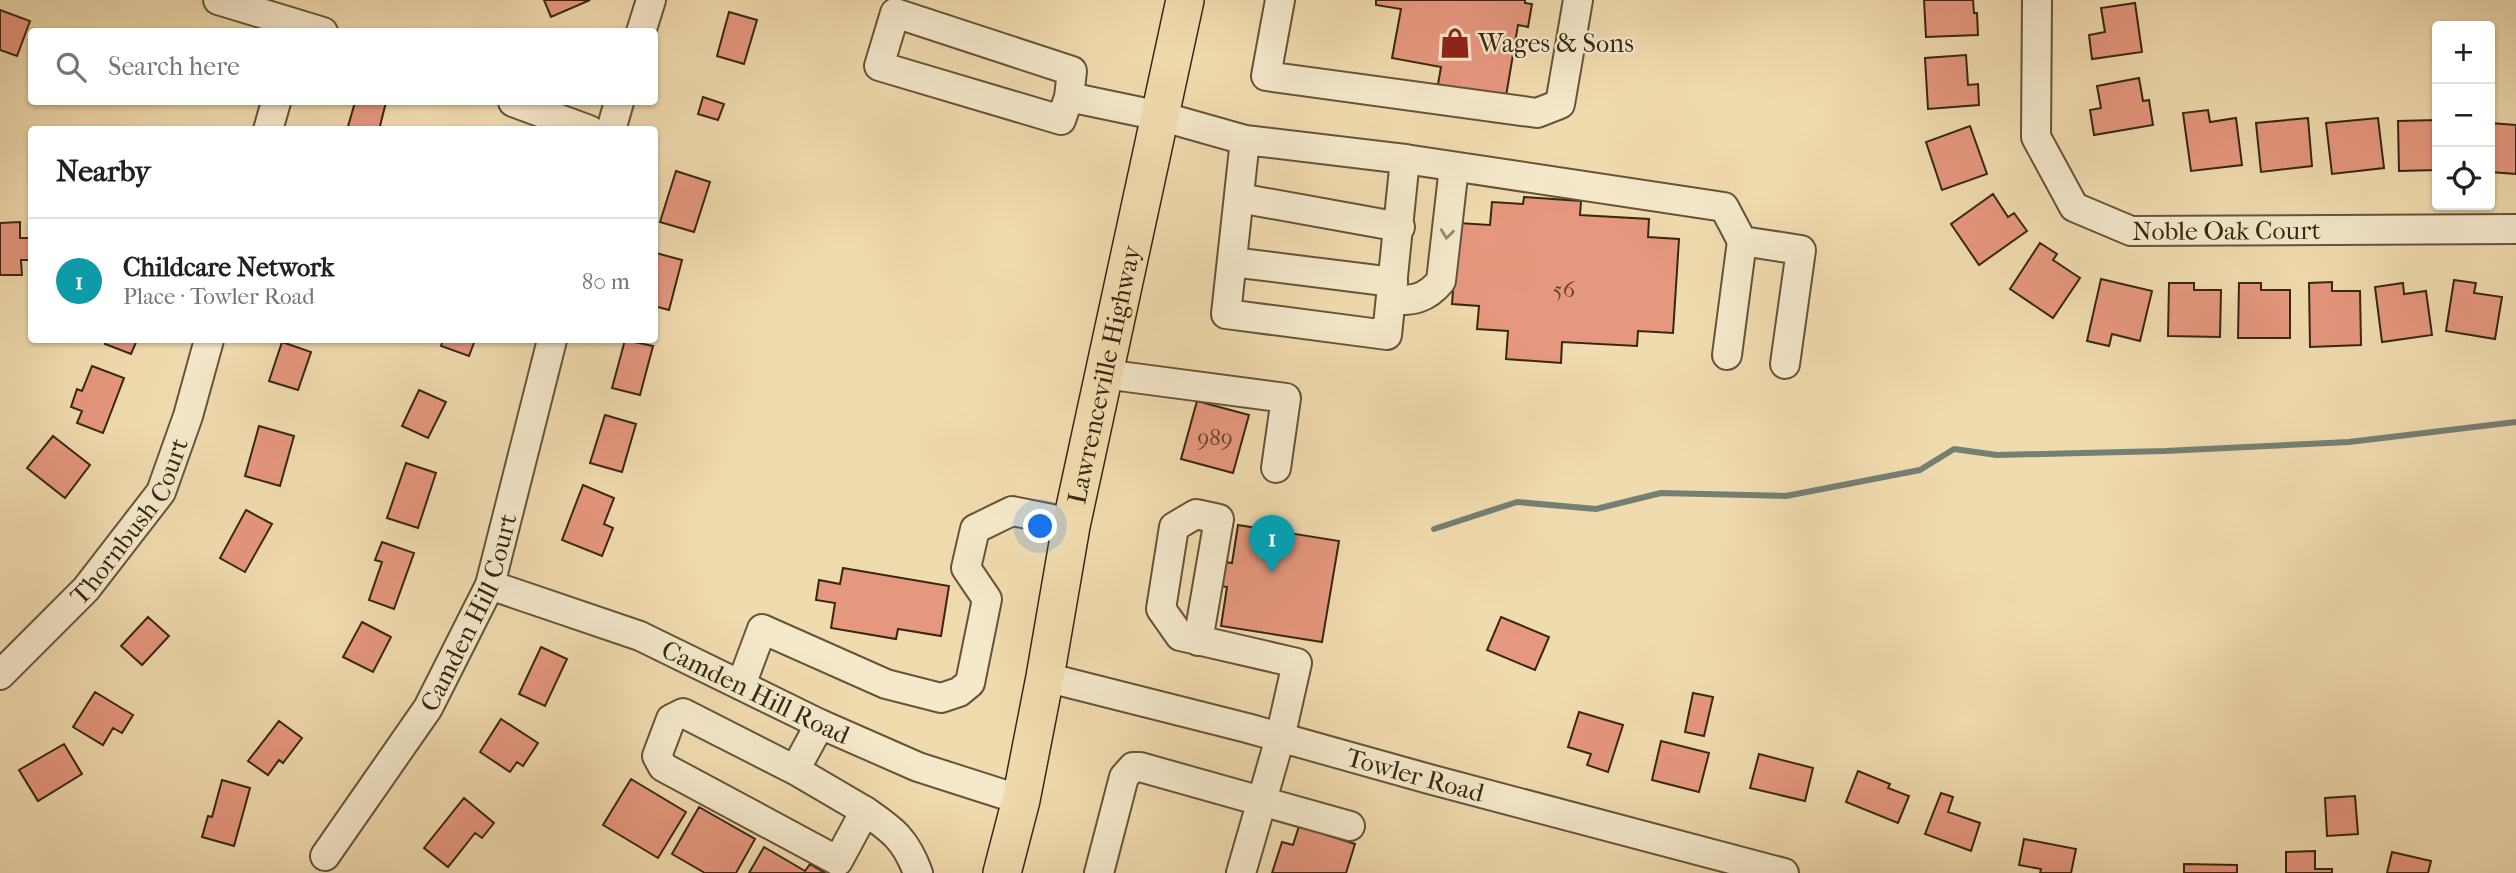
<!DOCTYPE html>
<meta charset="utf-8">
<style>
body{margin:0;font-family:"IM FELL French Canon",serif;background:#f6f6f6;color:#202124}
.controls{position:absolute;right:21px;top:21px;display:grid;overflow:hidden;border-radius:7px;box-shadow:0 2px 5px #0004}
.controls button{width:63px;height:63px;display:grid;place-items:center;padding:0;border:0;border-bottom:2px solid #e0e0e0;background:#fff;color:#202124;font:35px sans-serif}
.you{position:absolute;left:1041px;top:527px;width:24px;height:24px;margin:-18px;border:5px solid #fff;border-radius:50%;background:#1a73e8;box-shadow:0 0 0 10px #1a73e833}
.badge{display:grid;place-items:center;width:46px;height:46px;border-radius:50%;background:#ea580c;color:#fff;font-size:23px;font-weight:700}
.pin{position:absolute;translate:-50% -58px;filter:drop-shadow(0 2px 4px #0008)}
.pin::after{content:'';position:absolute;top:37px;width:24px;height:21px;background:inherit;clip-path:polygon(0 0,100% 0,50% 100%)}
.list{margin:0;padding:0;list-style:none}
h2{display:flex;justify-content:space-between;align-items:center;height:91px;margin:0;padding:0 28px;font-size:30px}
h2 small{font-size:23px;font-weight:400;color:#757577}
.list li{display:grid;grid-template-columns:46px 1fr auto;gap:21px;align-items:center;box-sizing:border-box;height:126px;padding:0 28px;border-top:2px solid #e0e0e0}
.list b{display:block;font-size:26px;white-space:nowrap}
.list p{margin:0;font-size:23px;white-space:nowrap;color:#757577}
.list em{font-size:23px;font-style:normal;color:#757577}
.icon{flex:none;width:38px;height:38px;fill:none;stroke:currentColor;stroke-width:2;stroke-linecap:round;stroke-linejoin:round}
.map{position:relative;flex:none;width:2516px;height:873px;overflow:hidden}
.search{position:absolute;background:#fff;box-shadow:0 2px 5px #0004;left:28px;top:28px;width:630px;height:77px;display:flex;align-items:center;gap:18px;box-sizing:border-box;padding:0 24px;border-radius:7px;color:#757577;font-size:26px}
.panel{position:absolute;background:#fff;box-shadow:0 2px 5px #0004;left:28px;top:126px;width:630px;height:217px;border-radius:7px}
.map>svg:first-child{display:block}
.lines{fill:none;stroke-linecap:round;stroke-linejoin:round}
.stream{stroke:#757f74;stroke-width:6}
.building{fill:#e6977f;stroke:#372713;stroke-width:2}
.minor-casing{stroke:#65543a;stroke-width:32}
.major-casing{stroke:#372713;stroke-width:40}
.minor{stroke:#f5e8cb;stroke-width:28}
.major{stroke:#f0dbaf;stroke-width:37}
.oneway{stroke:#96886f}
.labels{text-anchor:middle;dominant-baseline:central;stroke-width:5;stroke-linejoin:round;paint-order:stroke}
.number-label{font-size:23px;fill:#63432e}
.poi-label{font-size:26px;fill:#372713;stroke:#f5e8cb;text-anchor:start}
.street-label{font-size:26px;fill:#372713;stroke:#f5e8cb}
</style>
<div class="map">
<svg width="2516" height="873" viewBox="0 0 2516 873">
<rect width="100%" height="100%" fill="#f0dbaf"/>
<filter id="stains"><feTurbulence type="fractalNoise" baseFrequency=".00286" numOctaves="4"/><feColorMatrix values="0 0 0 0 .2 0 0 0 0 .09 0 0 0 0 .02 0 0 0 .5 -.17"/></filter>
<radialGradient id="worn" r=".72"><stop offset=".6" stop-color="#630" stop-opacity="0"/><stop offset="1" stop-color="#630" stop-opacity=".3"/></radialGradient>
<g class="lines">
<!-- stream -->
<path class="stream" d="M1434 529 1517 502 1596 509 1661 493 1786 496 1920 470 1954 449 1997 455 2165 451 2349 442 2516 422"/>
</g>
<!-- building -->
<path class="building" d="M544 0H590L551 17Z
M1376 0H1525V3L1532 4 1528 27 1518 25 1505 102 1437 90 1441 67 1392 58 1401 9 1376 5Z
M1924 0H1973L1974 13H1977L1978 35 1926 37Z
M2135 3 2142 52 2092 59 2089 35 2105 32 2101 8Z
M0 10 30 21 17 56 0 50Z
M729 12 757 20 744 64 717 56Z
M1966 55 1968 85 1978 84 1979 105 1928 109 1925 58Z
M2139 78 2143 101 2149 100 2153 125 2094 135 2090 110 2101 108 2097 86Z
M703 97 724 104 718 120 698 114Z
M355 102H386L379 130H347Z
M2208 110 2210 122 2236 118 2242 165 2191 171 2183 113Z
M2308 118 2312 166 2261 172 2256 123Z
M2378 118 2384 168 2332 174 2326 123Z
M2437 120V170L2399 171 2398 121Z
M2490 123 2516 125V174L2490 172Z
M1970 126 1987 174 1942 190 1926 142Z
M676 171 710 182 694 232 660 222Z
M1993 194 2008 217 2014 213 2027 231 1979 265 1951 224Z
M1524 197 1581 201 1580 215 1649 219 1648 237 1679 239 1673 333 1638 331 1637 346 1562 342 1561 363 1506 359 1508 331 1477 329 1479 306 1452 304 1458 223 1490 225 1492 202 1523 204Z
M20 222V238H31L32 260H21L22 275H0V223Z
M2040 243 2057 254 2053 260 2080 278 2053 318 2010 289Z
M656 253 682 260 669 310 654 306Z
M2101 279 2152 291 2140 341 2112 334 2109 346 2087 341Z
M2454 280 2476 283 2474 293 2502 297 2495 339 2446 331Z
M2332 282V291H2360L2361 345 2310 347 2309 283Z
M2169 283H2194V290H2221L2220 337 2168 336Z
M2239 283H2261V290H2290V338H2238Z
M2403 283 2404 294 2426 291 2432 335 2382 342 2375 287Z
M107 340H137L131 354 105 344Z
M443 340H475L469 356 441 346Z
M625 340 653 346 640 395 612 388Z
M282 342 311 352 298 390 269 381Z
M92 366 124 378 103 433 77 423 82 411 71 407 77 389 82 391Z
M419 390 446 402 428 438 402 426Z
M1197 401 1249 415 1233 473 1181 459Z
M605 415 636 424 622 472 590 463Z
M259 426 294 436 280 486 245 476Z
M53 436 90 465 65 498 27 468Z
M406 463 436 473 418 528 387 518Z
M583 485 614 498 604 524 613 528 602 556 562 540Z
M246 510 272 524 245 572 220 558Z
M1238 525 1339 541 1322 642 1221 626 1227 587 1208 584 1212 560 1232 563Z
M382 542 414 553 394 609 369 600 382 562 375 560Z
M843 568 949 586 941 636 898 629 896 639 831 628 835 603 816 600 819 580 840 584Z
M148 617 169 636 142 665 121 646Z
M1501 617 1549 637 1535 670 1487 650Z
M362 622 391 637 373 672 343 657Z
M541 647 567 659 545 706 519 694Z
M95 692 133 715 122 733 113 728 103 745 73 727Z
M1693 693 1713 697 1704 736 1685 732Z
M1579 712 1623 725 1608 772 1587 765 1591 754 1568 747Z
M501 719 538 743 523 766 517 762 510 772 480 752Z
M279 721 302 738 283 763 279 760 268 775 248 761Z
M1661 741 1709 753 1699 792 1652 780Z
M64 744 82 774 38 801 19 770Z
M1759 754 1813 768 1805 801 1750 788Z
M1858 771 1890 784 1888 788 1909 796 1898 823 1846 802Z
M631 779 686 812 658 858 603 825Z
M222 780 250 788 234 846 202 837 208 816 212 817Z
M1941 793 1953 797 1948 812 1980 823 1971 851 1925 834Z
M2355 796 2358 834 2327 836 2325 798Z
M464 798 494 823 482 838 475 833 448 867 424 848Z
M699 807 755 839 736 873H705L672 854Z
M1299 826 1355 844 1346 873H1272L1282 842 1293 845Z
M2024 839 2076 849 2071 873H2040L2041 869 2019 865Z
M764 847 805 871 810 864 825 873H749Z
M2315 851V869H2332V873H2286V852Z
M2392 852 2431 861 2428 873H2387Z
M2184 864 2237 865V873H2184Z"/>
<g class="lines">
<defs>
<g id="minor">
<path d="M218 0 323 32"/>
<path d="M1280 0 1266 76 1537 113 1560 104 1578 0"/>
<path id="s1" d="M2037 0 2036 137 2074 207 2131 231 2516 229"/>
<path d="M641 32 651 0"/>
<path d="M1069 97 1072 71 895 13 879 66 1061 120 1069 97 1160 116 1245 140 1226 314 1387 335 1405 159 1245 140"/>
<path d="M513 102 589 130"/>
<path d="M268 130 276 102"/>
<path d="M611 130 619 102"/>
<path d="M1405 159 1724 207 1742 241 1801 250 1785 364"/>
<path d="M1239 198 1400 227"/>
<path d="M1232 262 1393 282"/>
<path d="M1391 300C1413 301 1426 299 1441 281L1454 167"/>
<path d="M1727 355 1742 241"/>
<path d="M1104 374 1286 398 1276 468"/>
<path id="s2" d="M490 585 640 636 820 724 918 767 1021 800"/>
<path d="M1198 641 1219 519 1196 514 1174 527 1161 609 1180 636 1297 663 1280 738 1241 873"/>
<path id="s3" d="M0 675 86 589 161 492 188 416 209 340"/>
<path id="s4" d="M1045 677 1247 728 1429 779 1784 873"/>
<path d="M741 685 762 629 886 684 941 698 959 692 970 683 987 599 966 568 975 529 1012 511 1072 523"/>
<path d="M795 770 865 811 838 861 663 767 657 756 671 719 683 713 795 770 820 724"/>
<path d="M865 811C893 830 906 840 918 873"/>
<path id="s5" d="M325 856 428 708 490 585 552 340"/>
<path d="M1099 873 1124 777 1133 767H1140L1350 826"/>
</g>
<g id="major">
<path id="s6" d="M1002 873 1021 800 1045 677 1071 526 1185 0"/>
</g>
</defs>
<!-- minor casing -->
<use href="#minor" class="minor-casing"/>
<!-- major casing -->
<use href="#major" class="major-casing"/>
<!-- minor -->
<use href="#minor" class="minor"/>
<!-- major -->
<use href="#major" class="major"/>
</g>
<!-- one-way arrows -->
<defs><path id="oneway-chevron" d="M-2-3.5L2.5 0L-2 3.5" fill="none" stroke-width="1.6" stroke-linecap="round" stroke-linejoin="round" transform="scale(1.75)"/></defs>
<use class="oneway" href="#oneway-chevron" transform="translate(1447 234) rotate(97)"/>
<!-- icons -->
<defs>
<symbol id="shop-bare" viewBox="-9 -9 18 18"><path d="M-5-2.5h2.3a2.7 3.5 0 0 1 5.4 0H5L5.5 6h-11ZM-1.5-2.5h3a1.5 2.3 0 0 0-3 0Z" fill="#8f2418" stroke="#f5e8cb" stroke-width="2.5" paint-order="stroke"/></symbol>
</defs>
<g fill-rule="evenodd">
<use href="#shop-bare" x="1433" y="21" width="44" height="44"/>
</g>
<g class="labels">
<!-- number labels -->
<g class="number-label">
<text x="1564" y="289">56</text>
<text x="1215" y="437">989</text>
</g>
<!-- poi labels -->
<g class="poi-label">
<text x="1478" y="43">Wages &amp; Sons</text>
</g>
<!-- street labels -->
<g class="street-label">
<text stroke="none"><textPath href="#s1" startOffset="374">Noble Oak Court</textPath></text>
<text stroke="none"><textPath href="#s6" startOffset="509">Lawrenceville Highway</textPath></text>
<text stroke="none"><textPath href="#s3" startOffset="203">Thornbush Court</textPath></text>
<text stroke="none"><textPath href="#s5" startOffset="285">Camden Hill Court</textPath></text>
<text stroke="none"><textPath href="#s2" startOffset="287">Camden Hill Road</textPath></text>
<text stroke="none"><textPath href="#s4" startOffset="383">Towler Road</textPath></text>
</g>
</g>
<rect width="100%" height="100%" filter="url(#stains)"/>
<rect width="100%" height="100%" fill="url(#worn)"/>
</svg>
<div class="controls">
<button>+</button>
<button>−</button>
<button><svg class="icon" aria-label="locate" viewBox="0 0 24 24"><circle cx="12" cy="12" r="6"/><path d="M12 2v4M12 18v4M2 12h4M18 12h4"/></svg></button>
</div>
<div class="you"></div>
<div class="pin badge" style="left:1272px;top:573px;background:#0f9aa8">1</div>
<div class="search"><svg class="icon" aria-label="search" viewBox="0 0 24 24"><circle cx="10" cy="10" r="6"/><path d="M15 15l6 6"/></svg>Search here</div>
<section class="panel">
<h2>Nearby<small></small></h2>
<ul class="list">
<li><span class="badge" style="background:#0f9aa8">1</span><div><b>Childcare Network</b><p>Place · Towler Road</p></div><em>80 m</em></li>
</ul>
</section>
</div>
